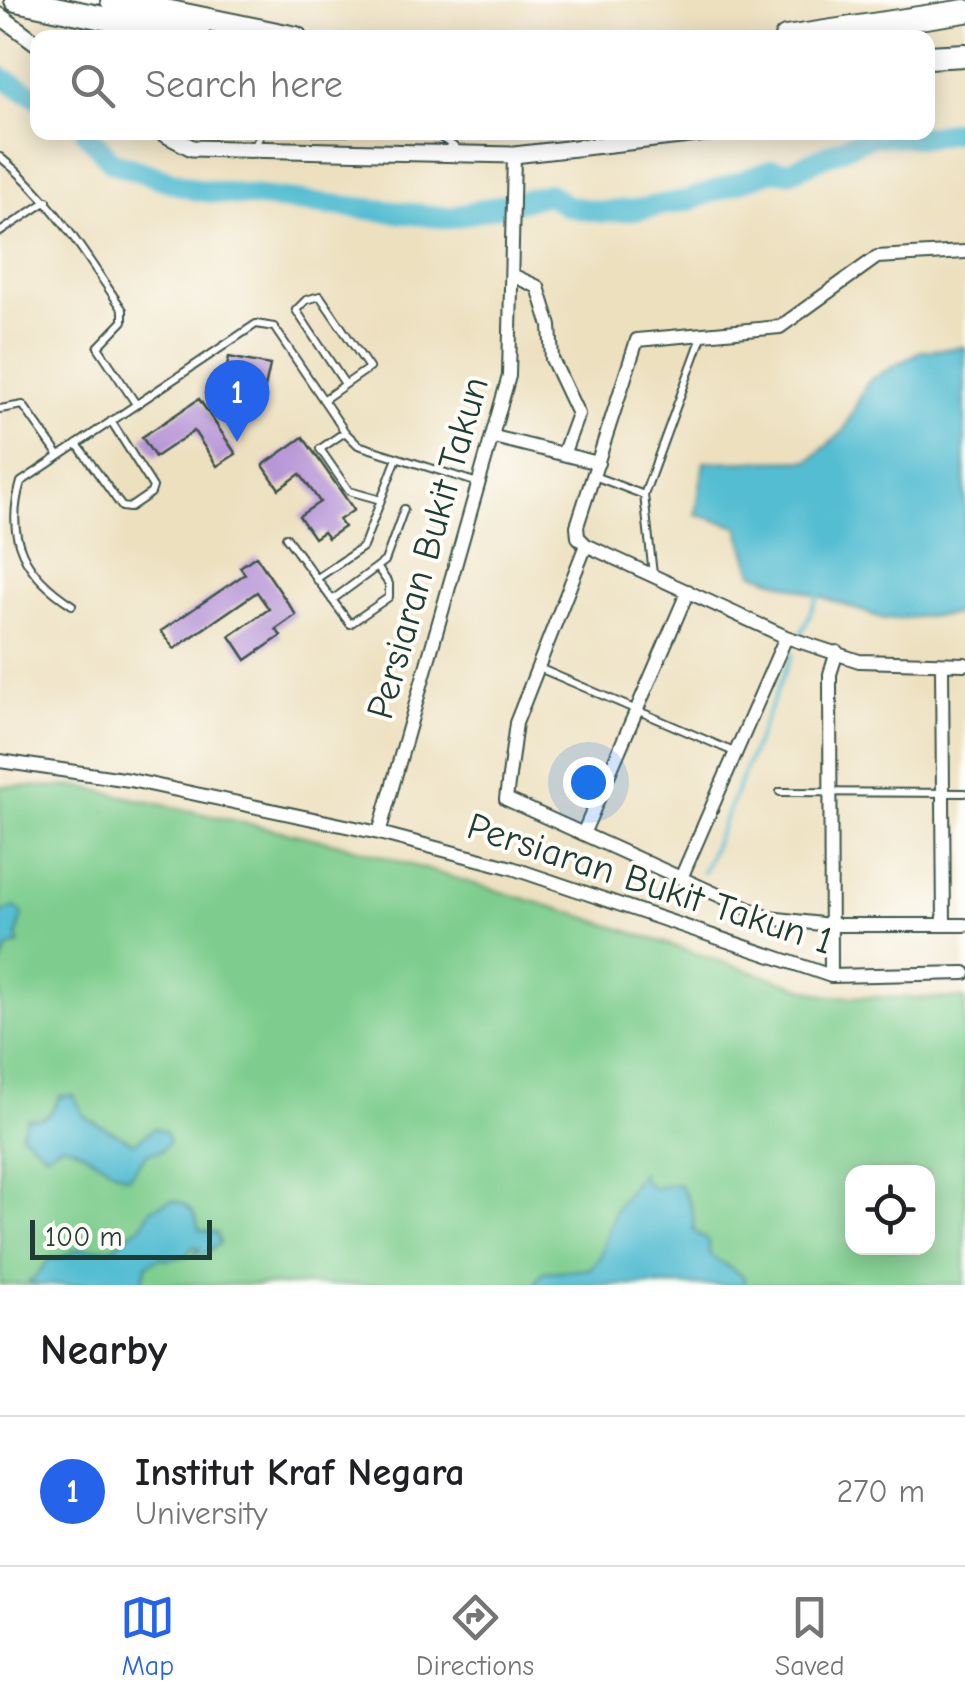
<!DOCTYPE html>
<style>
body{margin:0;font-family:"Comic Neue",sans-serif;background:#f6f6f6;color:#202124}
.controls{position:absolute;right:30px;bottom:30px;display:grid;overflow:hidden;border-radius:20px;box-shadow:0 5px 25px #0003}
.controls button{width:90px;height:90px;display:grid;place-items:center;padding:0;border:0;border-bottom:2px solid #e0e0e0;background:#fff;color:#202124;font:50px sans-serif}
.scale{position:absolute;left:30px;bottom:25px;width:182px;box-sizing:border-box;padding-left:10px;border:5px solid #1f3d34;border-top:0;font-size:28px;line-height:35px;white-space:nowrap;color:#1f3d34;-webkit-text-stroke:8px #fdfcf7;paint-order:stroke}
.you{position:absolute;left:588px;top:782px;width:35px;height:35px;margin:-25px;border:8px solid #fff;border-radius:50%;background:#1a73e8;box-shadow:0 0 0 15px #1a73e833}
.badge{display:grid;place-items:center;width:65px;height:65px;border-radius:50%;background:#2563eb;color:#fff;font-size:32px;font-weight:700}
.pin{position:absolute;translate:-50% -82px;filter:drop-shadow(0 2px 5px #0008)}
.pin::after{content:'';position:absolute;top:52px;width:35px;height:30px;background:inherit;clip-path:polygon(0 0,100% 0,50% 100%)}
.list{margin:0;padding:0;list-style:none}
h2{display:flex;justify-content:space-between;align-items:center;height:130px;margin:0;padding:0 40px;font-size:42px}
h2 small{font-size:32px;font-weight:400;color:#757577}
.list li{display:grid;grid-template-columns:65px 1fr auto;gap:30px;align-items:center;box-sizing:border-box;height:150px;padding:0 40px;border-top:2px solid #e0e0e0}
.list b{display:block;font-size:38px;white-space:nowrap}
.list p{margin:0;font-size:32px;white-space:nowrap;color:#757577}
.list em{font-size:32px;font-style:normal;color:#757577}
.icon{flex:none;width:55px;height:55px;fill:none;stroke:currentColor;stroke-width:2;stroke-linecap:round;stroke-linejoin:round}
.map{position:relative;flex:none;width:965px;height:1285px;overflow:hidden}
.search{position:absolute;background:#fff;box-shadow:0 5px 25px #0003;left:30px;right:30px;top:30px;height:110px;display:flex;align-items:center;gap:25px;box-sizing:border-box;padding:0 35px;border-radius:20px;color:#757577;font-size:38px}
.sheet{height:280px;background:#fff}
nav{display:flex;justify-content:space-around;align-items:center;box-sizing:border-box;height:140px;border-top:2px solid #e0e0e0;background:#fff;font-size:28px;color:#757577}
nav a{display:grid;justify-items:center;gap:5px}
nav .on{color:#2563eb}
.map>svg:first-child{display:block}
.green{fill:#7ecd8e;stroke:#4e8561;stroke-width:2.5;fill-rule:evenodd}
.water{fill:#55bdd2;stroke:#3a7d83;stroke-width:2.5}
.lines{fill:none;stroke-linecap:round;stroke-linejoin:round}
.stream{stroke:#55bdd2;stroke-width:4}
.river{stroke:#55bdd2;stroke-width:22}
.building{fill:#b795d7}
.service-casing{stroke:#3e5549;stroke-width:10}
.minor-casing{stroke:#3e5549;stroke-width:16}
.tertiary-casing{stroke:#3e5549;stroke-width:19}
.trunk-casing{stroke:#3e5549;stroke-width:26}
.service{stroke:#fff;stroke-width:6}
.minor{stroke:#fff;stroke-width:12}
.tertiary{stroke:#fff;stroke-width:15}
.trunk{stroke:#fff;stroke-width:22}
.labels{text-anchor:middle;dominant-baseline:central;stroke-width:8;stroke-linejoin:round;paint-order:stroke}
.street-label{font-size:38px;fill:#1f3d34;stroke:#fdfcf7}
</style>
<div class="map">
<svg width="965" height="1285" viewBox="0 0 965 1285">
<rect width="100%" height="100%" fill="#fdfcf7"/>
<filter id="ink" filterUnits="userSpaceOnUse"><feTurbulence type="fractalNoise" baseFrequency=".01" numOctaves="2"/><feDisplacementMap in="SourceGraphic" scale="20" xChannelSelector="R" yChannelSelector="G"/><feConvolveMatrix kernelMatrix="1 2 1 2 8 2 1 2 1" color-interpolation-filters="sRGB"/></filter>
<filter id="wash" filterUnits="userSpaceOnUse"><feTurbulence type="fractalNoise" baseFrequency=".0048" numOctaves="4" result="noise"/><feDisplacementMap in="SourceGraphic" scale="40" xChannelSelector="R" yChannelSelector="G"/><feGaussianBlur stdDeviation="2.25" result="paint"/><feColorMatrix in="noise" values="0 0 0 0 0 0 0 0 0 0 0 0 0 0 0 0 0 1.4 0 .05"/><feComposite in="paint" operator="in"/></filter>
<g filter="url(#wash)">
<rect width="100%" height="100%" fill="#ede0bf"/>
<!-- green -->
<path class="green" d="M0 786 82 787 344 845 569 912 827 996 965 999V1285H0ZM852 1172H928V1248H852Z"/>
<!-- water -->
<path class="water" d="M965 347V614L884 619 753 573 738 527 696 514 704 462 810 460 843 432 868 381 921 351Z
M15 907 23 914 17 935 19 944 8 948 0 967V914Z
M60 1096H74L85 1117 134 1143 155 1128 165 1132 169 1142 161 1151 148 1153 128 1177C103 1168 88 1150 62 1144L46 1154 21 1133 27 1118C48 1121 51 1114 60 1096Z
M641 1173 643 1180 654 1188 679 1184C688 1197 696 1214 693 1230L708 1241 710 1255 744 1277V1285H533L543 1272 589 1269 599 1259 616 1208Z
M172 1200C188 1203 197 1214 199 1230L217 1233 220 1243 204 1254H194L200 1248 193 1246 186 1256 166 1260 162 1257 147 1265 141 1285H33L29 1281 34 1279 50 1258 58 1259 79 1249 113 1248 142 1225 152 1208Z"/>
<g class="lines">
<!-- stream -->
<path class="stream" d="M801 634 819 593
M703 873 792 654"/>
<!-- river -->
<path class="river" d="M0 77 38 97
M86 132 112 162 196 190 450 218 548 194 567 206 601 212 635 210 689 200 773 170 789 172 873 135 924 137 965 130"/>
</g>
<g id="blocks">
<!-- building -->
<path class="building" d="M229 357 270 365 261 406 220 397Z
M199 399 236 454 217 466 194 431 155 457 142 437Z
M303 437 354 510 339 520 344 527 328 538 323 532 314 538 299 516 320 502 300 474 279 489 263 465Z
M256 556 296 615 276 629 281 636 246 660 230 636 269 609 257 592 174 649 161 631 245 574 240 567Z"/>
</g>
</g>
<g filter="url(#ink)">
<use href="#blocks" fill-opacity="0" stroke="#3e5549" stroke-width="2.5"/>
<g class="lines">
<defs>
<path id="service" d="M315 132H347
M433 132 459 150
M253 149 262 132
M0 157C52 198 86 256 123 310V321L98 347 136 404
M0 232 47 201
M323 400 369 368 320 296 306 300 296 310 345 384
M0 409 23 405 59 456
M345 432 320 449 349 491 381 500
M77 444 122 507 129 508 151 493 153 487 111 421
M594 476 644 495
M286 537 350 624 389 597V584L377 567 332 600
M377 567 385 561 404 509
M653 574 644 495 703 334
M316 579 363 547 397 458
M72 605C25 575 4 538 21 482L256 324 274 327 345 432 358 445 478 483
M539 668 734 752
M780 792 965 793"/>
<path id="minor" d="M965 252 877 257 780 327 637 340 577 526 578 537 586 545 786 637 859 661 965 664
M512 275 538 287 550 326 552 359 578 414 564 452
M494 437 598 463
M586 545 516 723 506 799 769 918 830 925H965
M942 664 944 925
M0 761 130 780 379 833 512 868 831 976 965 973
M379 833 509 376 514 155
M583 834 688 591
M681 878 786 637
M831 976 830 674 837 652"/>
<path id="tertiary" d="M0 16 38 44
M161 132 192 148 514 155 716 132"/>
<path id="trunk" d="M16 0 200 38
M112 0 296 38
M786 38 965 11
M928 57 965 55"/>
</defs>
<!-- service casing -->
<use href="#service" class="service-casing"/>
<!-- minor casing -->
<use href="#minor" class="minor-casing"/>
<!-- tertiary casing -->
<use href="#tertiary" class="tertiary-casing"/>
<!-- trunk casing -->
<use href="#trunk" class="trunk-casing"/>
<!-- service -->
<use href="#service" class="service"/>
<!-- minor -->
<use href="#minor" class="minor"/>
<!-- tertiary -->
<use href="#tertiary" class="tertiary"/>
<!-- trunk -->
<use href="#trunk" class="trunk"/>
</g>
</g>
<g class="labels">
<!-- street labels -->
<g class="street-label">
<text transform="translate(428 548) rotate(-74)">Persiaran Bukit Takun</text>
<text transform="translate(650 884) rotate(18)">Persiaran Bukit Takun 1</text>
</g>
</g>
</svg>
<div class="controls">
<button><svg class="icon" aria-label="locate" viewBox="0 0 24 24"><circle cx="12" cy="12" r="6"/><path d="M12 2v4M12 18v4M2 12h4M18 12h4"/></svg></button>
</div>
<div class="scale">100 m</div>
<div class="you"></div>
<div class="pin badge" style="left:237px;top:442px">1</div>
<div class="search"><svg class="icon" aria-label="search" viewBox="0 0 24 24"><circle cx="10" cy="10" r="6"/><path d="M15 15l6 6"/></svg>Search here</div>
</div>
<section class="sheet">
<h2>Nearby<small></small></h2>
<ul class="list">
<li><span class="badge">1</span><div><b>Institut Kraf Negara</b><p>University</p></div><em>270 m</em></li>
</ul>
</section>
<nav>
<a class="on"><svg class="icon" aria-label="map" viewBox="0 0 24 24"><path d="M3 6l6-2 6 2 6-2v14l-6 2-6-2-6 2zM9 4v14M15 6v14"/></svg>Map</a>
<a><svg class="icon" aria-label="directions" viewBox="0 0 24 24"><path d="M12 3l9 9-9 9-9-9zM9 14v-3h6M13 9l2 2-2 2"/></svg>Directions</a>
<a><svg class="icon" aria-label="saved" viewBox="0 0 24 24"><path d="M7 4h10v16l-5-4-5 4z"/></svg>Saved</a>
</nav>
